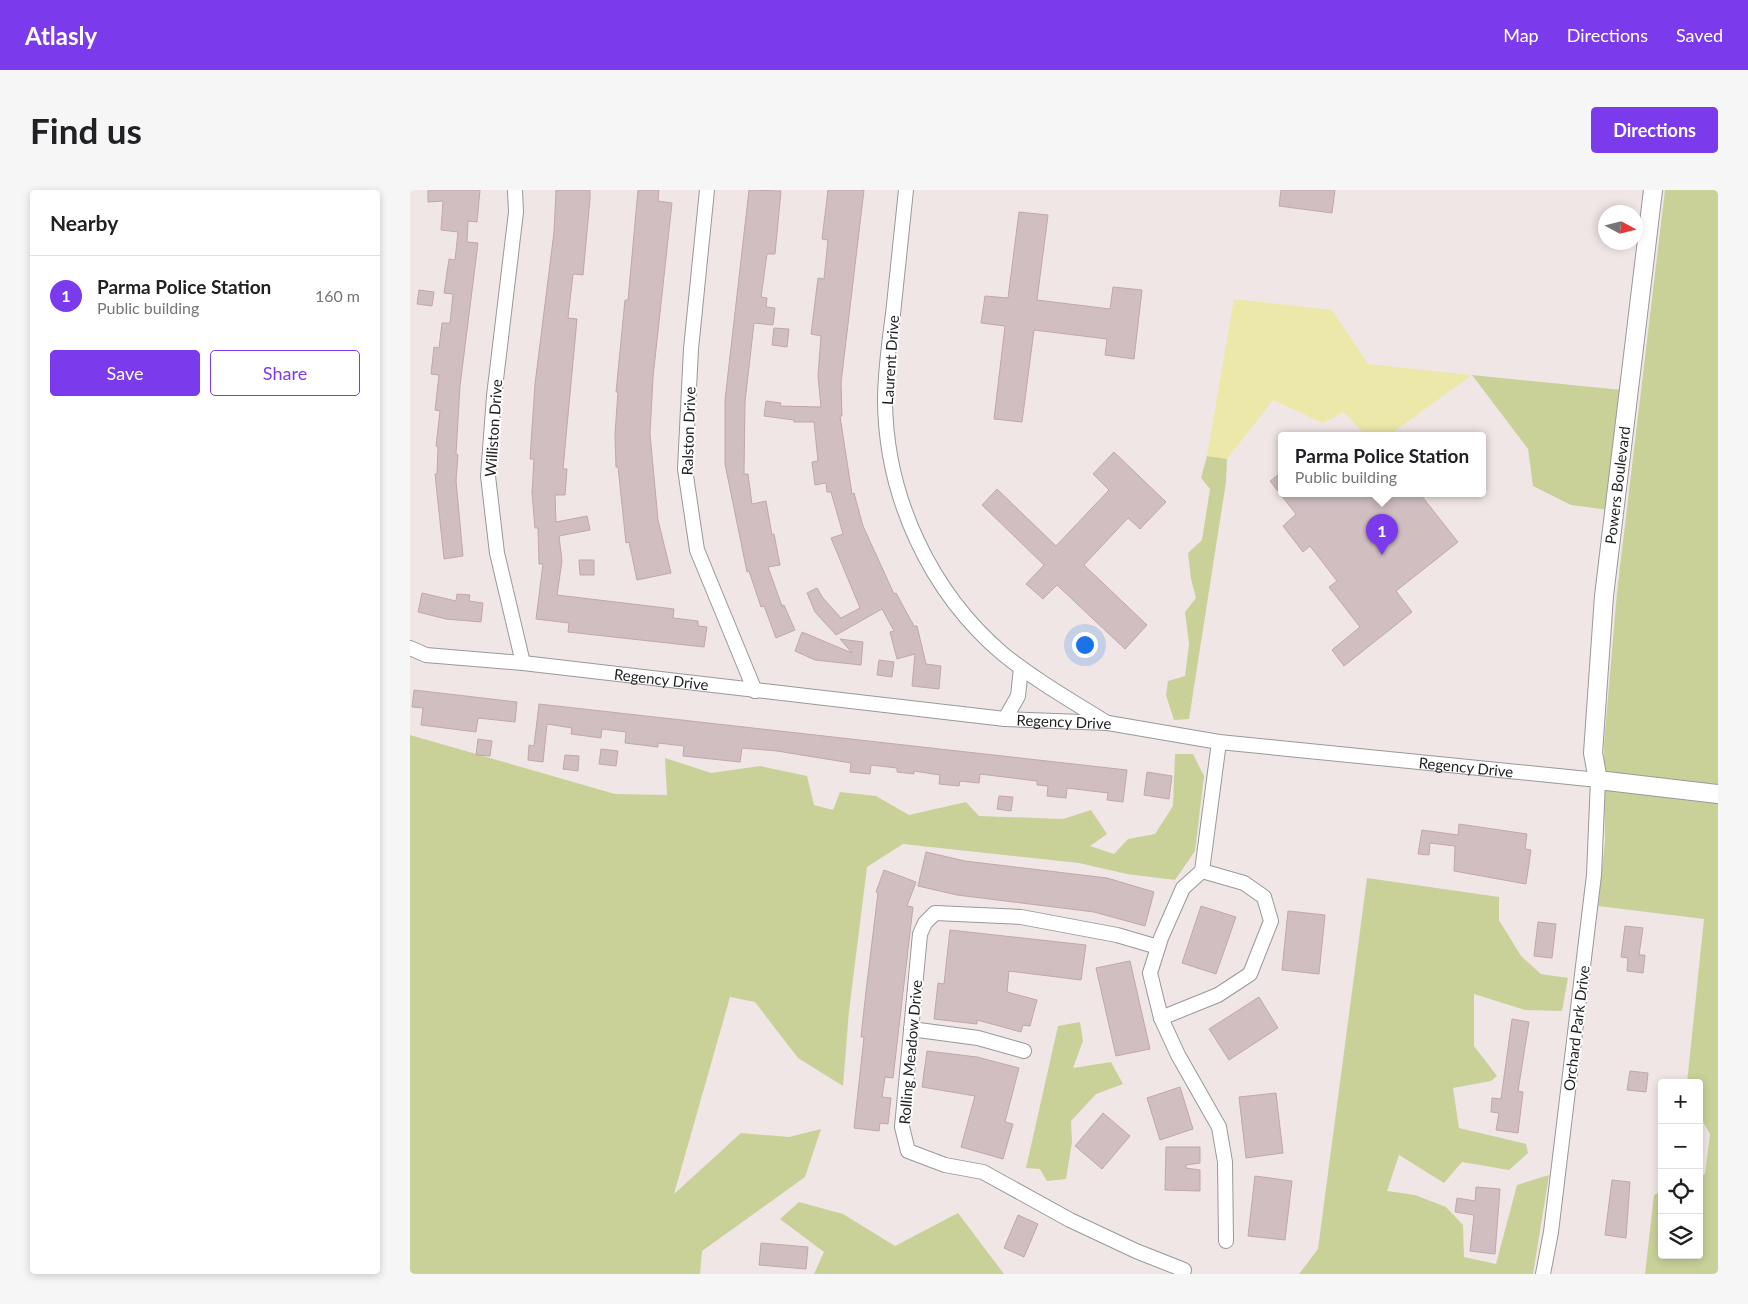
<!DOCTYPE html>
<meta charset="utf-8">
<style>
body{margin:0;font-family:Lato,sans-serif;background:#f6f6f6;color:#202124}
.controls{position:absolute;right:15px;bottom:15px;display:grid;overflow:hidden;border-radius:5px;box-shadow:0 2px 8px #0003}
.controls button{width:45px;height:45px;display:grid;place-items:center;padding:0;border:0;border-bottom:1px solid #e0e0e0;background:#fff;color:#202124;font:25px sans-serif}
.compass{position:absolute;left:1188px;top:15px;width:45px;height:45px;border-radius:50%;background:#fff;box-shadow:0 2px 8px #0003;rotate:97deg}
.you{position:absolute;left:674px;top:454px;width:18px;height:18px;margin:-12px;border:4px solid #fff;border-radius:50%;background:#1a73e8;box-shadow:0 0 0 8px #1a73e833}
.badge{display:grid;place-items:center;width:32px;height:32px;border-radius:50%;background:#7c3aed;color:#fff;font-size:16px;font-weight:700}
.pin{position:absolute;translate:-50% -41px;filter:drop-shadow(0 1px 2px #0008)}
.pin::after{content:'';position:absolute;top:26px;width:18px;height:15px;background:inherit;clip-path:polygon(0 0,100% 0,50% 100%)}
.popup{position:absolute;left:868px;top:242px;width:208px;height:65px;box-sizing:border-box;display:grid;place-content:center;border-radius:5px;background:#fff;filter:drop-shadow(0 1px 4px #0005);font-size:16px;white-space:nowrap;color:#757577}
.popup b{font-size:19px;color:#202124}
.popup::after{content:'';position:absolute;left:50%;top:100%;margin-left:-10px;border:10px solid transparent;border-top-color:#fff}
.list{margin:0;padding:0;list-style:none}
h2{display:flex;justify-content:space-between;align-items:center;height:65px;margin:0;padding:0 20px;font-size:21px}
h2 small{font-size:16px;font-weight:400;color:#757577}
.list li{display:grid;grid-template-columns:32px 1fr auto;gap:15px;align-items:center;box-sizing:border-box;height:80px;padding:0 20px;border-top:1px solid #e0e0e0}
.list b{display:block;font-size:19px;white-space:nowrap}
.list p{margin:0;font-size:16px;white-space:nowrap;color:#757577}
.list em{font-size:16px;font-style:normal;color:#757577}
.actions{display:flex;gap:10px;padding:15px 20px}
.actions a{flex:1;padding:11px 0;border:1px solid #7c3aed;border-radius:5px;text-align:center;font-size:18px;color:#7c3aed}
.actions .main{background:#7c3aed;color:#fff}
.icon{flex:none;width:28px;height:28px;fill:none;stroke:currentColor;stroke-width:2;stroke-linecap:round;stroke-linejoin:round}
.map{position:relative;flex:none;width:1308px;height:1084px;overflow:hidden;border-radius:5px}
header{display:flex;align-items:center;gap:30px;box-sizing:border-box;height:70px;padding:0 25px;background:#7c3aed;color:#fff}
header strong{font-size:24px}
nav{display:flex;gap:28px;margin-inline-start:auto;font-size:18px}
.intro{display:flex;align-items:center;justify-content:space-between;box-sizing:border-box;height:120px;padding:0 30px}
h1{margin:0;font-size:35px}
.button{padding:12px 22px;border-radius:5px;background:#7c3aed;color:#fff;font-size:18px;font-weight:700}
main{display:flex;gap:30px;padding:0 30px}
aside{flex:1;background:#fff;border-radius:5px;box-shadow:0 2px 8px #0003}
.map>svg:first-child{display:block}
.grass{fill:#ece8aa}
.forest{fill:#c9d199}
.building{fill:#d0bec1;stroke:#c2a7ab}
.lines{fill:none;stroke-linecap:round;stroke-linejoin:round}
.minor-casing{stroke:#999;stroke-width:16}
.tertiary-casing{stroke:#999;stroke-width:20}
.minor{stroke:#fff;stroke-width:14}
.tertiary{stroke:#fff;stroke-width:18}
.labels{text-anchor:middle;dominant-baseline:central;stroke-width:4;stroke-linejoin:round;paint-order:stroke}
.street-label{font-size:15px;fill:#1f1f1f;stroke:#fff}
</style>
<header>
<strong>Atlasly</strong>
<nav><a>Map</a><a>Directions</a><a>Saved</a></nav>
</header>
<div class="intro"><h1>Find us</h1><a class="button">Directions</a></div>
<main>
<aside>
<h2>Nearby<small></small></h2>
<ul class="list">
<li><span class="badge">1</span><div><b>Parma Police Station</b><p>Public building</p></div><em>160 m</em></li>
</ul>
<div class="actions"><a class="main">Save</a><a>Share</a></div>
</aside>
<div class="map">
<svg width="1308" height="1084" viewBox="0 0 1308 1084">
<rect width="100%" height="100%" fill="#f0e6e5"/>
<!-- grass -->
<path class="grass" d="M824 109 922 120 958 174 1062 185 978 246H956L934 222 913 233 863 210 817 269 797 266Z"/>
<!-- forest -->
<path class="forest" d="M1255 0H1308V1084H1235L1244 1005 1252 1001V1065H1289V986L1295 984 1300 944 1289 925V893H1277L1294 729 1188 716 1195 651 1194 554 1207 402Z
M1062 185 1212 200 1199 320 1161 315 1123 296 1118 259Z
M797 266 817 269 816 292 779 529 764 530 756 505 758 491 775 486 779 454 775 422 786 408 781 389 778 363 792 350 800 299 791 288Z
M0 545 205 604 257 605 255 568 301 583 350 576 397 586 404 615 423 620 430 602 466 606 499 625 556 612 569 626 653 629 681 620 697 644 680 656 704 664 718 649 745 644 763 616 765 564H783L794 586 785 661 765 690 717 684 669 673 493 654 457 677 439 821 433 896 388 868 345 812 320 807 264 1004 331 943 379 947 411 939 395 987 292 1061 290 1084H0Z
M957 688 1089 707V730L1111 766 1131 784 1158 788 1152 821 1115 820 1064 804V856L1087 886 1081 891 1043 898 1049 938 1116 954 1118 963 1099 980 1052 972 1034 993 989 965 977 1001 1005 1005 1036 1017 1053 1035 1054 1067 1086 1074 1107 995 1139 985 1123 1084H889L908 1059Z
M670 832 673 851 663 878 701 872 713 894 686 904 661 931 662 952 656 989 637 991 630 979 616 978 648 836Z
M389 1012 433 1024 485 1056 548 1023 594 1084H404L414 1062 370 1029Z"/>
<!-- building -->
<path class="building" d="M18 0H70L67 32 58 31 57 52 68 53 50 196 46 264 48 265 46 291 53 366 34 369 25 284H27L28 257 26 256 30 221 25 220 29 185 21 184 24 157 29 158 32 133H40L43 104 34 103 39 69 45 70 48 42 31 40 33 11 18 12Z
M146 0H180V9L173 85 163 84 158 128 167 129 153 279H157L155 305H145L146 332 177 326 180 340 149 346 152 371 147 405 264 419 263 428 288 431V436L297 437 294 457 158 442 159 433 126 429 133 374H129L128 338H125L122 303 124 269H120L125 194 144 42Z
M228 0H249L248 11 262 13 243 187 240 244 248 330 261 383 227 390 219 352 216 353 208 277H206L205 244 208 202H206L215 110H218Z
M339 0 371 1 365 64H357L351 107 357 108 356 117 365 118 363 135 344 133 335 212 334 284H338L342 314 356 311 362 345 364 344 370 375 358 377 372 416 374 415 385 440 366 448 354 416 351 417 339 381 337 382 315 274V210Z
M418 0H454L431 193 432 226H430L442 304 444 303 453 336 484 404 486 403 504 436H507L516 474 531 476 529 499 502 496 505 464 487 469 480 442 484 441 472 419 426 445 405 422 397 403 407 398 413 408 431 428 450 418 421 348 433 344 421 302H417L416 293 405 295 402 272 408 271 404 232H384V230L354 226 356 211 371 213 370 216 411 217 408 186 411 146 401 144 408 88 414 89 418 50 412 49Z
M871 0H925L922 23 869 16Z
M609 22 638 25 627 110 700 119 703 97 732 100 724 169 695 165 697 149 624 140 612 232 584 229 595 136 571 133 575 106 598 108Z
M9 100 24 102 22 116 7 114Z
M364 138 379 139 377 157 362 155Z
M704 262 756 312 730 339 718 328 674 375 737 435 715 459 647 395 633 409 616 394 634 375 572 315 587 299 646 356 699 300 683 284Z
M872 282V304H1010L1048 352 986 401 1002 422 934 476 922 460 950 437 919 397 927 391 900 356 893 362 873 336 886 324 860 291Z
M169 370H184V385H170Z
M12 403 46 411 47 404 60 405 59 411 73 413 71 432 36 429 8 422Z
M392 442 442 463 430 449 453 452 451 475 405 470 385 461Z
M469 470 484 472 482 487 467 485Z
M4 500 107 512 105 532 68 528 66 542 11 535 13 518 2 517Z
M129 514 717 580 713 612 697 610 698 603 657 598 656 608 637 606 638 596 627 595V591L586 586 570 584 569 593 550 591 549 596 529 594 530 585 504 581V584L487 582V578L461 575 460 584 440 582 441 573 367 561 332 558 330 572 273 566 274 556 248 553V557L215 553 216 542 192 539 191 548 161 544 162 538 137 534 133 572 118 570 119 555 124 556Z
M68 549 82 551 80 566 66 565Z
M191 559 208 561 206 576 189 574Z
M155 565 169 566 168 581 153 579Z
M737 582 762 586 759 609 734 605Z
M589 606 603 607 601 621 587 619Z
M1049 634 1117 644 1115 659 1121 660 1116 694 1044 681 1045 656 1020 653 1019 665 1008 664 1012 640 1048 645Z
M516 662 555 671 697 688 744 702 735 736 684 722 547 705 508 696Z
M474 680 506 692 497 716 503 717 483 888 475 887 472 907 481 908 478 934 470 933 469 941 444 938 454 847H451L456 801 468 703 466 702Z
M791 716 826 727 806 784 772 773Z
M878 721 915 725 909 784 872 780Z
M1128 732 1146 734 1142 768 1124 766Z
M1215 736 1233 738 1229 765H1235L1233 783 1217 781 1218 768 1211 767Z
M540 740 676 755 671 790 599 781 597 802 627 810 620 836 613 835 611 842 567 830V834L524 829 528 793 534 794Z
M720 771 740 859 706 866 686 778Z
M849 807 868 838 819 870 799 839Z
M1102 829 1119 832 1108 901 1113 902 1108 943 1086 940 1089 923 1081 922 1082 908 1091 909Z
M517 861 567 867 609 878 595 932 603 934 593 969 551 957 565 906 512 897Z
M1220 881 1238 883 1236 902 1217 900Z
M770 897 783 939 750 950 737 908Z
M866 903 873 963 836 968 829 907Z
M693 923 720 946 692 979 665 956Z
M756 957H790V973L776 975V978L790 980V1001L755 1000Z
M845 986 882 991 875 1050 838 1046Z
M1202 990 1220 992 1216 1048 1195 1045Z
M1066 997 1090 999 1085 1064 1060 1061 1064 1025 1045 1022 1047 1008 1065 1011Z
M608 1025 628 1034 614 1067 594 1058Z
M351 1053 398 1057 396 1079 349 1075Z"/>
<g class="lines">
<defs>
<g id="minor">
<path d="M105 0 106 22 84 206 78 286 87 363 113 473"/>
<path d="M297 0 281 159 275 279 287 360 345 501"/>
<path d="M496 0C492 41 487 83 483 124 479 153 475 182 475 211 476 307 520 402 593 464 625 490 662 511 697 533"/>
<path id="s1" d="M0 458 16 465 113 473 595 529 698 533 809 552 1188 590 1184 685 1141 1042 1133 1084"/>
<path d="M595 529 608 506 611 478"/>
<path d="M809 552 792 681 773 698 751 748 740 783 751 828 768 865 809 937 815 972 816 1051"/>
<path d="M748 757 707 745 611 727 525 723 515 733 510 744 492 937 498 961 535 975 573 982 660 1030 726 1061 774 1080"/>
<path d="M751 828 808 805 840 784 861 731 854 707 834 693 792 681"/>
<path d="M501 839 568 848 614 861"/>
</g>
<path id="tertiary" d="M1243 0 1194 406 1183 563 1188 590 1308 604"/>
</defs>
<!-- minor casing -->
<use href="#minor" class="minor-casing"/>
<!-- tertiary casing -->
<use href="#tertiary" class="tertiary-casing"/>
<!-- minor -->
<use href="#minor" class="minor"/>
<!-- tertiary -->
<use href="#tertiary" class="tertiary"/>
</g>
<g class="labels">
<!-- street labels -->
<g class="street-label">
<text transform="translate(480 170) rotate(-86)">Laurent Drive</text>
<text transform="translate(83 238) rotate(-86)">Williston Drive</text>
<text transform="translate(278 241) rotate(-88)">Ralston Drive</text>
<text transform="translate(1207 295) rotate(-83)">Powers Boulevard</text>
<text stroke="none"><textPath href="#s1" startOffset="254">Regency Drive</textPath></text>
<text stroke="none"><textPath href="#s1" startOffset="659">Regency Drive</textPath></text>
<text stroke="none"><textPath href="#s1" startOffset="1064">Regency Drive</textPath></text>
<text transform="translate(1166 838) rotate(-83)">Orchard Park Drive</text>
<text transform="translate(500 862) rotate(-85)">Rolling Meadow Drive</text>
</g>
</g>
</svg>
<div class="controls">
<button>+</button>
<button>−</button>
<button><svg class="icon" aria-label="locate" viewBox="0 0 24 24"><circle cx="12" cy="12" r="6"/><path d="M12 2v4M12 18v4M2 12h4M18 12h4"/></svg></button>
<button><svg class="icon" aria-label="layers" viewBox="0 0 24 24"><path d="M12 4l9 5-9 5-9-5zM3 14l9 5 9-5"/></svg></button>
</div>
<svg class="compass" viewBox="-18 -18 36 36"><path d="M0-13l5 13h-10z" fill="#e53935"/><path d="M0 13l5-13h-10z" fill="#757577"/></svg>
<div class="you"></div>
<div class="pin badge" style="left:972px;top:365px">1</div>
<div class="popup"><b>Parma Police Station</b>Public building</div>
</div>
</main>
